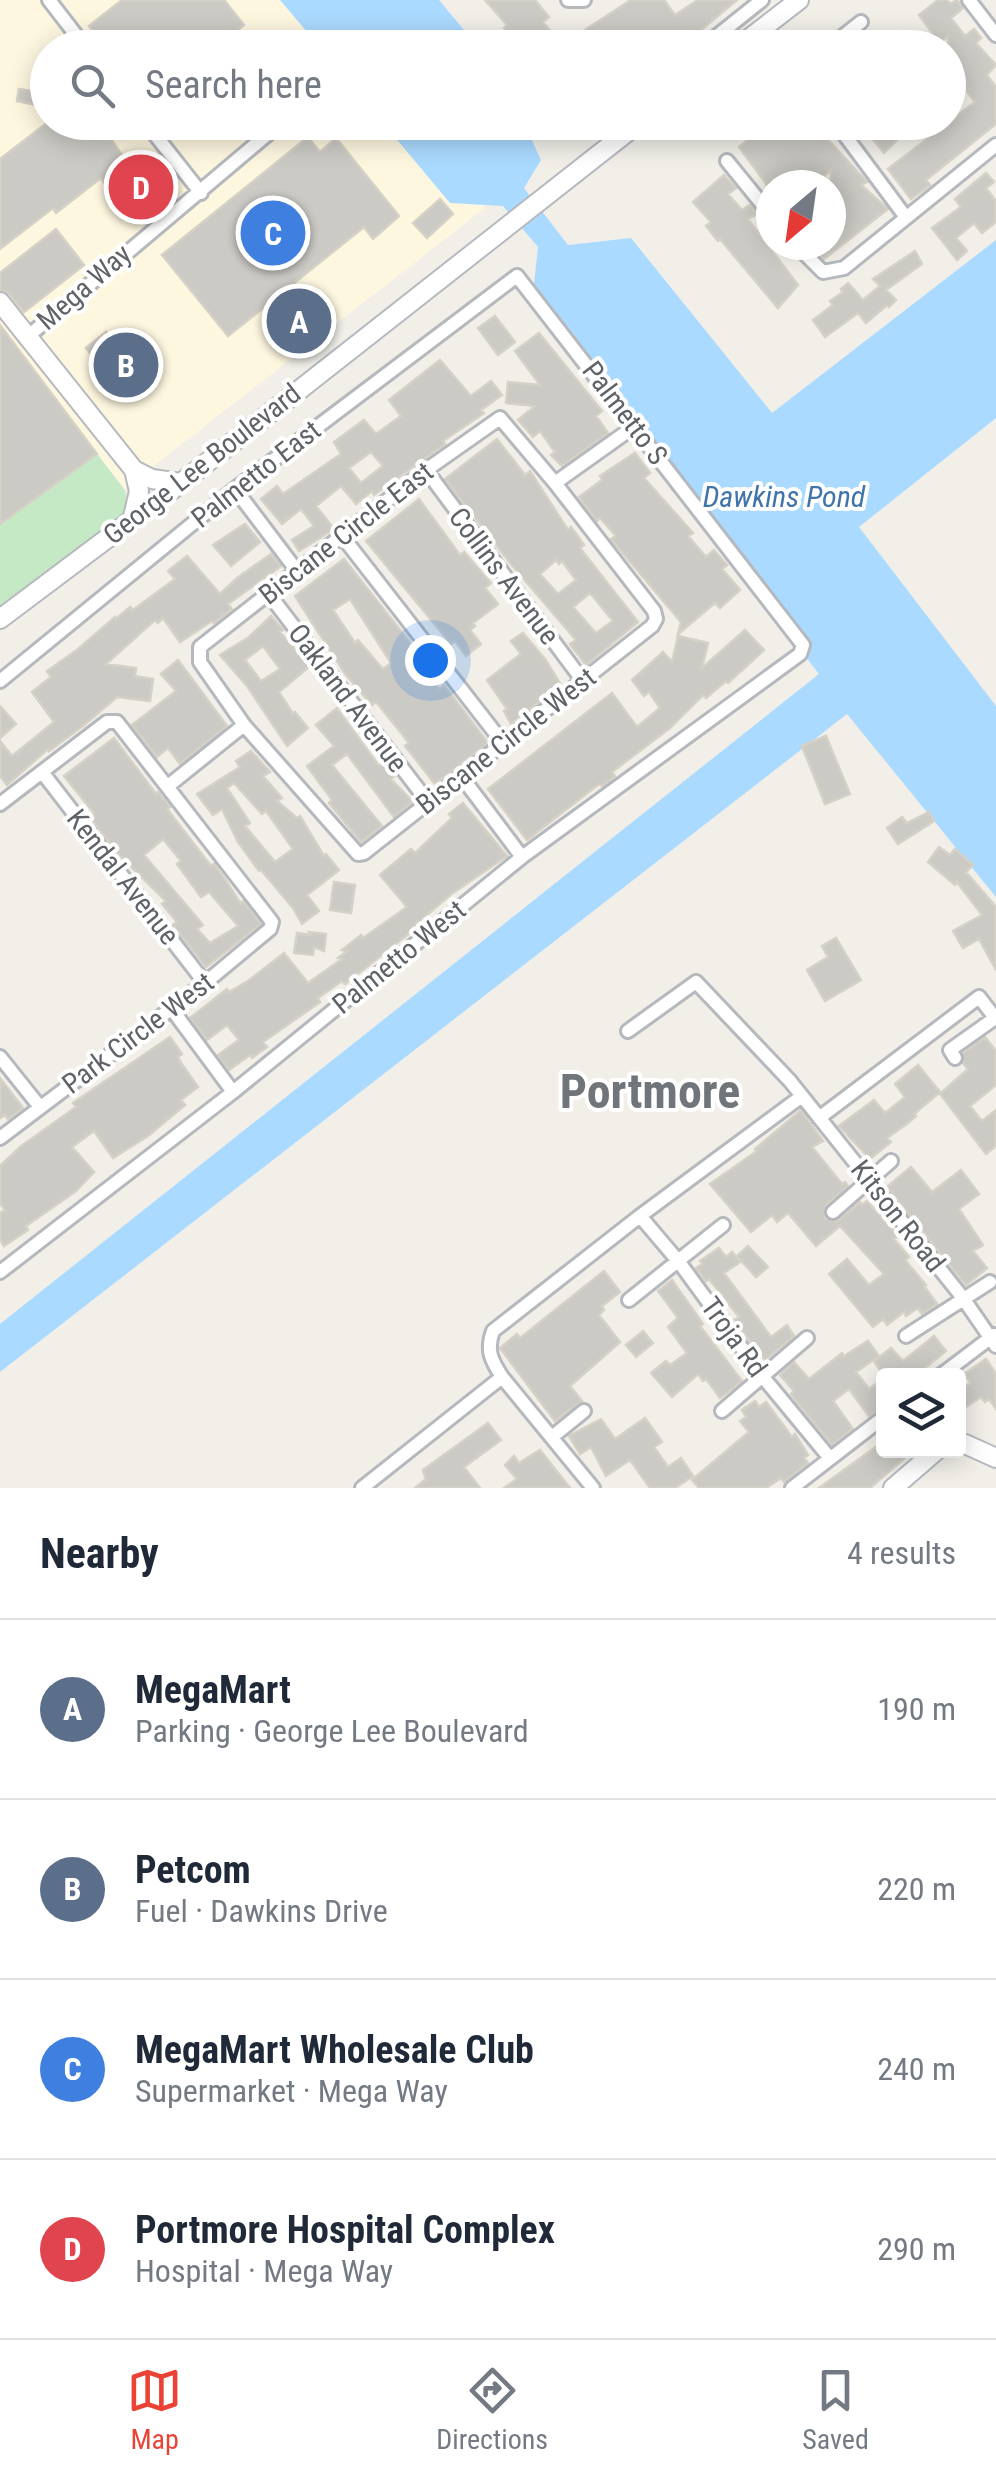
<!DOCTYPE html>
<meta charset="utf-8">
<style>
body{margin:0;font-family:"Roboto Condensed",sans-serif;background:#f2f2f3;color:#1f2937}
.controls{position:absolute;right:30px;bottom:30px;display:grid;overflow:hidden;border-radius:10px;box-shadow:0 5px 25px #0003}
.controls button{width:90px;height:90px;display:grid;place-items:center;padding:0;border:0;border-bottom:2px solid #e0e1e3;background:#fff;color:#1f2937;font:50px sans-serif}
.compass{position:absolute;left:756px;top:170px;width:90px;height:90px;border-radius:50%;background:#fff;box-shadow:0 5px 25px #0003;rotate:209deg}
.you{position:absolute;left:430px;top:660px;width:35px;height:35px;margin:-25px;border:8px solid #fff;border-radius:50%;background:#1a73e8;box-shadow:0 0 0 15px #1a73e833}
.badge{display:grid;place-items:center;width:65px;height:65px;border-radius:50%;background:#ea4335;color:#fff;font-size:32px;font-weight:700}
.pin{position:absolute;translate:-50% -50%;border:5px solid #fff;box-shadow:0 2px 10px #0006}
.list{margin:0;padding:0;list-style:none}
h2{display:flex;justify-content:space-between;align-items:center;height:130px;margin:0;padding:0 40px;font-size:42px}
h2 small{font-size:32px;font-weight:400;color:#747a83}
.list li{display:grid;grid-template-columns:65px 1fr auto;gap:30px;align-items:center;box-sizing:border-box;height:180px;padding:0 40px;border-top:2px solid #e0e1e3}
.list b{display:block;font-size:38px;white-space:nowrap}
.list p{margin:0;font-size:32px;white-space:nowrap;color:#747a83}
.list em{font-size:32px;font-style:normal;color:#747a83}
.icon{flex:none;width:55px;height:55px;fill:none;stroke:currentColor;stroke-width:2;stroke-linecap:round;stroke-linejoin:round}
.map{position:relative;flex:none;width:996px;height:1488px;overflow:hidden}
.search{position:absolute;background:#fff;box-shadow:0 5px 25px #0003;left:30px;right:30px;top:30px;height:110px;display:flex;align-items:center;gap:25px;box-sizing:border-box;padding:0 35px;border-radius:55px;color:#747a83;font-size:38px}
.sheet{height:850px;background:#fff}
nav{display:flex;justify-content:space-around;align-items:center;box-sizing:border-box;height:140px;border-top:2px solid #e0e1e3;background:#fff;font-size:28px;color:#747a83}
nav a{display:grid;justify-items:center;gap:5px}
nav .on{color:#ea4335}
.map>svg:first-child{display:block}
.commercial{fill:#fef7e0}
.green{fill:#c5e8c5}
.water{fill:#aadaff}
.building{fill:#cccac5;stroke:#d6d1c6;stroke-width:2.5;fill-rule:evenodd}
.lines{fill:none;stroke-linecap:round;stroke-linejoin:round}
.street-casing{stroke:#b5b8bc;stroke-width:18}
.secondary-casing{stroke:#b6babf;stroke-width:22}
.street{stroke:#fff;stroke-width:12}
.secondary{stroke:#fff;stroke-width:18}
.labels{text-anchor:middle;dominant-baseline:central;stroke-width:8;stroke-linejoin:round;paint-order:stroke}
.street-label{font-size:28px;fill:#5f6368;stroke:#fff}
.water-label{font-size:30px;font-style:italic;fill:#4174aa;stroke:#fff}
.town-label{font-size:48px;font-weight:bold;fill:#70757a;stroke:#fff}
</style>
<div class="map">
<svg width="996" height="1488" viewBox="0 0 996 1488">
<rect width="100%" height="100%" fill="#f1efe8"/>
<!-- commercial -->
<path class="commercial" d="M0 0H304L345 47 48 48V122L411 123 485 208 124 489 0 325Z"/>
<!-- green -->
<path class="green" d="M97 454 124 489 133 517 0 610V524Z"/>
<!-- water -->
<path class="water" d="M280 0H439L478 47H320Z
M383 123H524L541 160 524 188 568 245 631 238 772 413 996 240V418L859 527 996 706V897L847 714 0 1372V1324L819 674 532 302 538 247 503 206 450 203Z"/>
<!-- building -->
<path class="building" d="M122 0H224L244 25 215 48H106L89 26Z
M485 0H535L549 17 543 22 560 43 555 48H524L519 41 517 43 504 28 507 25Z
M631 0H664L675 15 698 0H737L679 48H631L628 43 623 48H599L596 44 583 48 579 37 589 34 585 30Z
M938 0H947L950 4 957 0 963 8 951 18 965 36 974 29 981 38 976 43 996 65 987 75 996 87V124L926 180 930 185 911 199 888 169 975 102 948 68V36L935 46 929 37 933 34 919 15Z
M19 89 38 92 36 105 17 101Z
M48 122H99L145 188 120 206 101 178 56 213 53 208 0 249V159Z
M764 122H819L823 128 820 131 867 182 861 185 888 209 824 259 810 245H831V170L813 185H767L739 147 754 135 751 131Z
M859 122H902L908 129 884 153Z
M308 137 320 152 336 138 399 216 373 239 364 227 228 336 162 255Z
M986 173 994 182 986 188 996 201V222L982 233 974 223 956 238 967 251 957 260 932 228 961 207 955 199Z
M724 175 736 188 728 194 742 210 750 205 757 214 748 219 798 285 778 308 720 239 718 241 706 226 711 222 693 202Z
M440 199 453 214 427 238 413 223Z
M56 229 84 265 24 312 9 294 0 290V273Z
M915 251 922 264 886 290 896 300 889 307 887 305 866 323 858 313 825 337 813 320 833 305 830 301 843 292 841 289 848 283 863 300 880 286 873 279Z
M495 316 515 342 498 355 478 328Z
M0 325 97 454 0 524Z
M106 332 128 360 141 350 158 371 144 382 147 386 127 401 86 348Z
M539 333 602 411 596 416 608 433 562 466 551 455 555 452 540 431 533 437 518 420 535 406 506 403 508 382 540 385 515 351Z
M440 360 471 396 491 381 502 395 481 410 484 413 443 441 445 444 374 495 372 491 356 504 341 486 316 506 334 529 299 551 292 540 314 526 301 509 282 524 261 499 277 486 283 494 341 454 334 442 364 420 376 434 401 416 389 400ZM371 452 383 466 361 483 349 468Z
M497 439 525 475 530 471 568 530 571 527 584 545 580 548 638 622 586 665 570 644 576 640 510 563 445 479ZM556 560 559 564 562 561 576 580 558 594 540 574ZM590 593 613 621 596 633 573 607Z
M635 453 650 473 644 478 693 533 688 536 706 557 714 550 727 565 722 569 740 590 720 608 715 603 678 634 681 622 611 539 616 536 600 518 597 521 579 497 602 480 600 476Z
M419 499 460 555 464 552 491 583 485 588 498 604 473 623 475 626 470 630 481 644 466 656 455 641 451 644 366 541Z
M245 524 260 542 231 566 213 545Z
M271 554 281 566 228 604 232 609 214 623 212 621 180 642 163 618 158 623 155 620 106 664 136 668 135 676 153 679 150 701 117 697 84 725 49 751 48 749 7 785 0 776V741L12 756 54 722 32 692 51 677 47 671 77 650 115 617 116 619 130 607 133 610 175 579 168 571 187 556 220 594 237 578Z
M344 559 426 663 423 666 439 689 444 685 488 743 435 784 405 746 409 743 398 729 376 702 372 705 346 675 295 596ZM350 599 391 663 383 669 358 640 355 643 333 610Z
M271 616 283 630 280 632 310 666 279 692 293 714 295 712 308 728 287 746 247 686 220 655 249 637ZM263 646 280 669 261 681 245 660Z
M745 630 764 650 728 683 726 681 706 698 703 695 670 728 612 772 615 776 608 782 602 786 599 784 527 840 488 789 612 693 637 727 660 708 649 692 644 696 632 680 663 652 672 662 678 636 708 643 702 668Z
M523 633 545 659 561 685 511 724 504 711 507 709 487 680 521 654 511 641Z
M178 660 227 726 180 764 168 748 157 757 132 725 176 691 161 674Z
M0 706 16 724 0 738Z
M337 708 379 766 385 762 395 776 391 779 413 802 394 817 347 754 332 765 382 826 361 842 329 803 332 800 307 766 334 746 316 725Z
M826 736 850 794 825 804 802 746Z
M114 738 156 794 158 792 170 807 167 809 211 866 214 864 225 879 240 903 243 901 261 924 206 967 173 925 177 922 162 904 166 901 116 852 89 816 94 813 64 776ZM163 839 181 861 177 864 201 897 209 892 238 926 210 943 197 929 203 925 144 855Z
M251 751 270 772 263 776 282 798 277 801 297 818 300 816 324 856 326 854 339 870 307 895 319 911 302 924 293 908 261 870 259 871 238 842 222 809 213 815 197 794 240 767 236 761ZM234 783 262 814 266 811 293 849 275 862 245 826 250 823 227 788Z
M463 803 507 856 450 895 413 927 415 929 345 984 342 981 318 998 320 1002 263 1042 267 1047 252 1058 250 1055 229 1070 218 1055 239 1040 227 1025 207 1040 190 1018 227 989 229 992 248 981 284 953 308 983 342 959 338 958 347 951 342 950 361 935 363 938 407 907 380 875 411 849 415 853 452 818 449 814Z
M929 812 934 821 898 844 887 828 902 817 907 823Z
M939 847 950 855 955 849 973 865 966 872 996 907V970L979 939 963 948 953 931 982 915 957 882 955 885 928 862Z
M334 882 355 885 351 913 330 910Z
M309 932 326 934 324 951 314 947 313 955 294 953 297 933 311 935Z
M836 938 861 980 825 1001 807 970 828 957 822 946Z
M170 1037 182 1054 178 1057 181 1063 198 1087 181 1100 185 1105 148 1136 113 1158 94 1131 72 1147 94 1172 76 1191 26 1226 28 1230 4 1246 0 1239V1213L5 1210 0 1203V1166L20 1147 76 1107 73 1103Z
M985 1037 996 1051V1085L970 1106 982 1121 996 1110V1146L986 1154 940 1094 968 1069 963 1063V1053Z
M918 1065 940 1092 914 1114 916 1116 908 1123 887 1138 891 1142 870 1159 839 1126 874 1100 885 1113 905 1097 895 1084Z
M0 1078 23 1108 8 1119 5 1115 0 1118Z
M801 1110 823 1141 812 1147 842 1184 845 1182 848 1186 826 1205 825 1218 836 1222 860 1202 862 1205 867 1201 898 1236 894 1239 909 1257 905 1260 926 1285 924 1286 937 1304 922 1314 918 1308 906 1316 904 1312 887 1325 883 1319 873 1327 829 1274 847 1259 869 1285 884 1274 840 1226 816 1246 788 1213 777 1222 772 1215 751 1232 710 1184 757 1151 755 1149Z
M911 1167 932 1192 961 1170 979 1194 959 1209 983 1245 973 1251 987 1268 966 1285 887 1187Z
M748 1246 768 1267 756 1277 737 1256Z
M719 1248 726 1257 732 1252 740 1262 724 1273 771 1337 787 1325 794 1336 765 1360 734 1320 739 1317 709 1279 706 1281 696 1268 703 1264 700 1261Z
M604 1271 620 1292 602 1306 604 1310 599 1315 620 1342 570 1386 582 1401 555 1421 500 1348 517 1334 520 1338Z
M672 1280 703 1324 700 1326 742 1381 720 1398 706 1379 703 1381 698 1374 672 1397 651 1373 666 1361 670 1365 687 1353 668 1327 678 1318 658 1291Z
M643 1331 653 1343 636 1357 626 1345Z
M934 1336 946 1351 915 1376H884L874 1361 891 1348 903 1361Z
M868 1341 879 1356 856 1372 869 1389 884 1378V1407L869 1416 849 1389 833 1401 853 1429 832 1445 791 1394 794 1391 780 1375 794 1362 809 1379 842 1353 844 1356Z
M986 1359 996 1374V1409L989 1399 985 1402 981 1397 964 1408 958 1399V1391L971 1383 964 1374Z
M755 1401 759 1407 766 1402 792 1437 795 1434 808 1455 804 1458 808 1463 784 1482 781 1478 766 1488H699L692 1480 749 1432 740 1421 746 1417 742 1410Z
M645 1418 662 1442 654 1447 668 1467 681 1458 693 1476 675 1488H650L630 1460 606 1476 591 1447 580 1454 569 1436 601 1419 615 1439Z
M488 1423 501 1440 464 1467 480 1488H415L426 1479 423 1470Z
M884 1441V1450H914L870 1488H819Z
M540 1450 570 1488H504L517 1479 505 1465 514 1456 519 1463Z"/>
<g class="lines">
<defs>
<path id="street" d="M49 0 86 48
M568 0H584
M969 0 996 35
M702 48 762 0
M828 48 861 22
M145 122 201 193
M835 122 905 216
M727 161 771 215
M796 245 823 272 844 268 996 145
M26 338 282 122
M500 418 555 483 654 611 656 619 652 626 364 853 358 854 244 725 200 662V647L426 470Z
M426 470 583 681
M555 483 635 426
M235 489 297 571
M342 536 503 743
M268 593 428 802
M0 681 235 489 517 276 803 645 800 654 522 857 233 1092 0 1272
M42 772 205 983
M461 776 522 857
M168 786 244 725
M0 804 107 722H117L272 922 270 929 205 983 0 1138
M171 1008 233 1092
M628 1031 696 982 790 1081 963 1298 996 1346
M0 1057 40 1107
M955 1058 950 1050 995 1018
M819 1118 979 997 996 1019
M833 1212 891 1161
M640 1216 679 1262 763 1377 829 1457
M629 1300 723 1225
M906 1336 990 1282
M940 1376 994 1335
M722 1411 807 1338
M552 1437 584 1411
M362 1488 502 1377
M593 1488 502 1377C491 1360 486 1350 493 1331L640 1216 802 1096
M792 1488 884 1417"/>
<path id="secondary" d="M737 48 799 0
M0 302 134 470 152 479 181 483
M133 517 139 491 134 470
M0 619 181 483 640 122
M958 1444H965L996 1458
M893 1488 937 1450"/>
</defs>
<!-- street casing -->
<use href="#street" class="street-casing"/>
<!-- secondary casing -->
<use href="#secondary" class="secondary-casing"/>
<!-- street -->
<use href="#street" class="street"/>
<!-- secondary -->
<use href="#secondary" class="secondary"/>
</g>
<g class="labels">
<!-- street labels -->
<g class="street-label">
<text transform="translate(84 287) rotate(-41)">Mega Way</text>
<text transform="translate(625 413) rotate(53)">Palmetto S</text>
<text transform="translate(202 464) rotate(-38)">George Lee Boulevard</text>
<text transform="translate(256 474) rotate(-38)">Palmetto East</text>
<text transform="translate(346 533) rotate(-38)">Biscane Circle East</text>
<text transform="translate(504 576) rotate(53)">Collins Avenue</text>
<text transform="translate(348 698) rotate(53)">Oakland Avenue</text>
<text transform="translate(506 741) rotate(-38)">Biscane Circle West</text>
<text transform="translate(123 877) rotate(52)">Kendal Avenue</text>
<text transform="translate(399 957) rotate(-39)">Palmetto West</text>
<text transform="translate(138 1033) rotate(-37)">Park Circle West</text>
<text transform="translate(898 1216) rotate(52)">Kitson Road</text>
<text transform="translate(734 1337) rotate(54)">Troja Rd</text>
</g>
<!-- water labels -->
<g class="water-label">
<text x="784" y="496">Dawkins Pond</text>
</g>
<!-- town labels -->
<g class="town-label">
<text x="650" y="1091">Portmore</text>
</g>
</g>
</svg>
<div class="controls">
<button><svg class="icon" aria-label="layers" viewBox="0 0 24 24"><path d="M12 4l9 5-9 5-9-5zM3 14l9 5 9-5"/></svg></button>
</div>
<svg class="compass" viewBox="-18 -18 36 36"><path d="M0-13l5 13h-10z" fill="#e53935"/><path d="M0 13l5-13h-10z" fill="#747a83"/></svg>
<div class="you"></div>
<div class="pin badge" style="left:299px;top:321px;background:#5c6f8a">A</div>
<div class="pin badge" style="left:126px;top:365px;background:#5c6f8a">B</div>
<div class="pin badge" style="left:273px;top:233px;background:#3f7fe0">C</div>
<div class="pin badge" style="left:141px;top:187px;background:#e0444e">D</div>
<div class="search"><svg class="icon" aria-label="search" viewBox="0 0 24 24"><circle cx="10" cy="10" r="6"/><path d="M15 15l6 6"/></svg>Search here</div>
</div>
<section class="sheet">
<h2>Nearby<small>4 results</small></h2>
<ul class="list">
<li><span class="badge" style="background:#5c6f8a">A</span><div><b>MegaMart</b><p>Parking · George Lee Boulevard</p></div><em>190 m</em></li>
<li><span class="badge" style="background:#5c6f8a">B</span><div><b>Petcom</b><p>Fuel · Dawkins Drive</p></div><em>220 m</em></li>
<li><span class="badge" style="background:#3f7fe0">C</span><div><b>MegaMart Wholesale Club</b><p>Supermarket · Mega Way</p></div><em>240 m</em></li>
<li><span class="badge" style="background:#e0444e">D</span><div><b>Portmore Hospital Complex</b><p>Hospital · Mega Way</p></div><em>290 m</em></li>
</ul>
</section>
<nav>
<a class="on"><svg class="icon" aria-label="map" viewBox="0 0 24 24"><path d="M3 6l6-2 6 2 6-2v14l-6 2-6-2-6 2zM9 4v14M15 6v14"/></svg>Map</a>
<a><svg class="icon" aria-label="directions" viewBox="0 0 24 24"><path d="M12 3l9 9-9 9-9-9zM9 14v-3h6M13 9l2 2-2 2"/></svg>Directions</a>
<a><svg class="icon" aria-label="saved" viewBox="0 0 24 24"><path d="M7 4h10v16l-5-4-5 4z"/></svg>Saved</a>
</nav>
